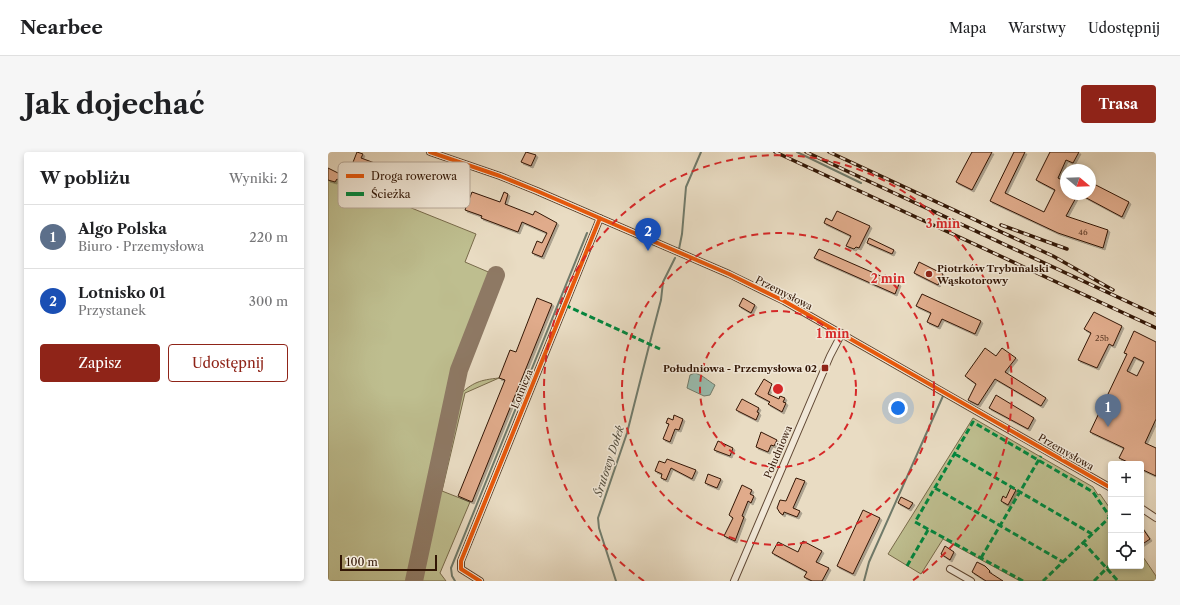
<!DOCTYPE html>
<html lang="pl">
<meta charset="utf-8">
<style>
body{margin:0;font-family:"Libre Caslon Text",serif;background:#f6f6f6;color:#202124}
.controls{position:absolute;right:12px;bottom:12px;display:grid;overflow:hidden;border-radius:4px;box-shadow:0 2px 6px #0003}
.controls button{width:36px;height:36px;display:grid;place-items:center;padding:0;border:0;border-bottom:1px solid #e0e0e0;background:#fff;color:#202124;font:20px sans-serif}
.compass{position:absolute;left:732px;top:12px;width:36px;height:36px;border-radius:50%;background:#fff;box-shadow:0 2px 6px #0003;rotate:109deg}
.scale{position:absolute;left:12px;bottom:10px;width:97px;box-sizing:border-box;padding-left:4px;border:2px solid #321605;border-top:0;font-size:11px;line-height:14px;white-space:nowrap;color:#321605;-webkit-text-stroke:3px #f1e8d8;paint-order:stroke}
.you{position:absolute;left:570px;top:256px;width:14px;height:14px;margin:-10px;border:3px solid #fff;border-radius:50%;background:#1a73e8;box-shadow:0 0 0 6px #1a73e833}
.badge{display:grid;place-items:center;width:26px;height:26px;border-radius:50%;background:#8f2418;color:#fff;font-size:13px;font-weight:700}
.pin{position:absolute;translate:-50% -33px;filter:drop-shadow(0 1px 2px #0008)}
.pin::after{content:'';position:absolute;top:21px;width:14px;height:12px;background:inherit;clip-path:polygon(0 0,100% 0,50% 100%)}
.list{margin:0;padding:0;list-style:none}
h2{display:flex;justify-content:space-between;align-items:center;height:52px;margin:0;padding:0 16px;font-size:17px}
h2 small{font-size:13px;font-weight:400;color:#757577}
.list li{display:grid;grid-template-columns:26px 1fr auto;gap:12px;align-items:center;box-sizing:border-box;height:64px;padding:0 16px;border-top:1px solid #e0e0e0}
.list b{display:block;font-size:15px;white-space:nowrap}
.list p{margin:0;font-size:13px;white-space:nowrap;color:#757577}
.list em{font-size:13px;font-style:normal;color:#757577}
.actions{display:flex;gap:8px;padding:12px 16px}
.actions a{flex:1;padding:9px 0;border:1px solid #8f2418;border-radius:4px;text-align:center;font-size:14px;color:#8f2418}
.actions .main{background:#8f2418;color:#fff}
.icon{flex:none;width:22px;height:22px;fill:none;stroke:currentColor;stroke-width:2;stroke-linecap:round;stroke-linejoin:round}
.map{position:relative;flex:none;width:828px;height:429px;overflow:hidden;border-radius:4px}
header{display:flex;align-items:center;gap:24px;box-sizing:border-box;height:56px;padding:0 20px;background:#fff;border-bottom:1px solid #e0e0e0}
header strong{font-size:19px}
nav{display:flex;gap:22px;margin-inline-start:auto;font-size:14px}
.intro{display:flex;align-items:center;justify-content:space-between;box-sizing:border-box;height:96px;padding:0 24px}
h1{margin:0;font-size:28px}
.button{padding:10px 18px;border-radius:4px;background:#8f2418;color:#fff;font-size:14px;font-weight:700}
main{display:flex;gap:24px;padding:0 24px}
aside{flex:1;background:#fff;border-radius:4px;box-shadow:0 2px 6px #0003}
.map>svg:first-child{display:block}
.green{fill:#bebe8f;stroke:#786a4a}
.water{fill:#99bcae;stroke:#707a6a}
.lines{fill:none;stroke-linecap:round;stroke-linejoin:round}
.stream{stroke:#707a6a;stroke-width:2}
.taxiway{stroke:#8e7964;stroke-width:18}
.building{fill:#e0ab8b;stroke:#321605;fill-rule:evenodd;filter:url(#shadow)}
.minor-casing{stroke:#604834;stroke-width:8}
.minor{stroke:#f1e8d8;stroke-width:6}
.rail-casing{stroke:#321605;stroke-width:3.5}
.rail{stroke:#f1e8d8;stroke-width:2;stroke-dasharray:6;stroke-linecap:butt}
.quiet{stroke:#00873e;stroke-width:3;stroke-dasharray:6 3;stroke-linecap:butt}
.cycleway-casing{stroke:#f1e8d8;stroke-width:6}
.cycleway{stroke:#e8590c;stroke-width:4}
.ring{fill:none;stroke:#d62828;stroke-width:2;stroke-dasharray:7 5}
.poi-dot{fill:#8f2418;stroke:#f1e8d8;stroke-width:1.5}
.labels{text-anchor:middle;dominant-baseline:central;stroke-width:3;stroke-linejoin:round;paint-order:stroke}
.number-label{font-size:8px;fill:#5e3b26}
.poi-label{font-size:10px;font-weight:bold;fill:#321605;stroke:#f1e8d8;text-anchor:start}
.street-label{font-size:10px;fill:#321605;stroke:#f1e8d8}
.water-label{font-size:11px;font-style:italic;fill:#565040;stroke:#f1e8d8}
.key{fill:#f1e8d8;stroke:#b8a999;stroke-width:1}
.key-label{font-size:11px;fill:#321605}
.centre{fill:#d62828;stroke:#f1e8d8;stroke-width:2}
.ring-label{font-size:12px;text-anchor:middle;font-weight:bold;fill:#d62828;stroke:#f1e8d8;stroke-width:3;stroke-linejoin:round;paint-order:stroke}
</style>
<header>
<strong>Nearbee</strong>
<nav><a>Mapa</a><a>Warstwy</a><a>Udostępnij</a></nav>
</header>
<div class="intro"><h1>Jak dojechać</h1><a class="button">Trasa</a></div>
<main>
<aside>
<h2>W pobliżu<small>Wyniki: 2</small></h2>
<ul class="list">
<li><span class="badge" style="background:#5c6f8a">1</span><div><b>Algo Polska</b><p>Biuro · Przemysłowa</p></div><em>220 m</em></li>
<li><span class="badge" style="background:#1a4fb4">2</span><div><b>Lotnisko 01</b><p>Przystanek</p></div><em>300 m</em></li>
</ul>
<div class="actions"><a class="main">Zapisz</a><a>Udostępnij</a></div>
</aside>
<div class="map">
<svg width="828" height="429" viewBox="0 0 828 429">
<defs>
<filter id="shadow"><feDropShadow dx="2" dy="2" stdDeviation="0" flood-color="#0004"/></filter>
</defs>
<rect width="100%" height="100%" fill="#e9dcc3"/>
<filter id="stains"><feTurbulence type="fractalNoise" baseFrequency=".005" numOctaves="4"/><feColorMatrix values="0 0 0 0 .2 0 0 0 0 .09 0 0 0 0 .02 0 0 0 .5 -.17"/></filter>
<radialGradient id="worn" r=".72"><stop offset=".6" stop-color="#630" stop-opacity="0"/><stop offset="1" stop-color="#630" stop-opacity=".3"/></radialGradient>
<!-- green -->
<path class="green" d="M0 21 69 40 66 49 148 82 137 110 165 122 128 217 82 429H0Z
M171 226 137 241 114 339 142 350 112 421 118 429H93L130 244C145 230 152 228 171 226Z
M645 266 765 335 770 343 772 342 783 358V414H813V402L828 424V429H692L615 387 593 422 560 402Z"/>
<!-- water -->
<path class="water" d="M367 221C376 224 379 228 387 233L382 243 376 244 359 236 362 223Z"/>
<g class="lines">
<!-- stream -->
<path class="stream" d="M469 0 533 31
M351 97 354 82 358 35 373 0
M322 190 333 148 335 130 347 106
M127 429 124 424 123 416 259 81
M288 429 271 376 270 366 299 281 321 194
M536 429 541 410 615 244"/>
<!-- taxiway -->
<path class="taxiway" d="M86 429 131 218 168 123"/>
</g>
<!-- building -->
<path class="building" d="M29 0 35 2 33 6 63 17 57 31 22 18Z
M198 0 208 3 203 14 193 10Z
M644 0H664L644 38 628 30Z
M686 0H697L677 41 716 60 727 38 708 28 722 0H751L745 11 738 8 730 26 738 30V42H750L738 64 780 78 775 96 730 81 662 49Z
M0 16 22 27 19 33 9 27 7 30 0 28Z
M762 30 801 50 794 65 751 42H762Z
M144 40 172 50 176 40 180 42 177 52 205 63 207 59 229 71 214 105 204 101 209 89 214 91 219 81 194 70 190 80 153 66 154 64 137 58Z
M509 59 542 74 531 96 528 95 526 97 518 94 523 84 496 71 498 66 504 69Z
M541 86 566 98 564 102 539 91Z
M491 97 571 132 567 142 486 106Z
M591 110 615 122 610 133 586 121Z
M594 142 653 169 647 182 614 167 610 175 599 170 603 161 588 154Z
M209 146 224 152 144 350 130 344 177 228 171 226 182 198 188 200Z
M415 146 427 153 423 161 411 154Z
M766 160 794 174 785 194 781 192 769 216 750 208 763 181 756 177Z
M806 179 828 190V267L817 291 828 296V324L813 317V312H804L791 306 796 296 762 280 799 202 796 201ZM806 205 816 210 809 224 799 219Z
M657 196 668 204 674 196 688 206 677 220 718 246 713 254 667 227 650 253 640 248 648 232 637 224Z
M436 227 444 232 440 242 451 247 452 244 457 246 455 250 458 251 454 260 440 252 442 250 427 242Z
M668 243 706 266 700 277 661 256Z
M414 247 431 256 429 260 431 261 428 268 408 258Z
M346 263 355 267 351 278 347 277 342 290 335 287 341 272 338 271 340 266 345 268Z
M433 280 449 288 446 294 443 293 440 300 428 295Z
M390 289 405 296 402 304 386 298Z
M339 307 368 318 364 327 343 316 338 328 333 326 334 322 327 319 331 309 337 311Z
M380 322 393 327 389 336 377 331Z
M468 326 477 329 465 356 472 359 469 365 456 360 455 363 452 361 449 356 452 348 458 349Z
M414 333 424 338 422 342 426 344 423 351 420 349 414 364 416 365 407 389 396 384 405 366 401 363Z
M683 335 688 338 680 353 673 349 675 344 678 346Z
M573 345 585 351 581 357 570 351Z
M535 358 552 366 525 422 509 414Z
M813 374 822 387 813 393Z
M475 389 494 399 488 410 501 416 494 429H484L476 425 479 420 444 401 450 390 470 400Z
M617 394 626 400 622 408 613 402Z
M649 410 657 414 662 419 661 420 675 429H658L644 420Z"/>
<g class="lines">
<defs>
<path id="minor" d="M102 0 172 24 209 39 401 122 456 149 783 336
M813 356 828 366
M622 417 643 429
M152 429 133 417V409L272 66
M406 429 502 204 514 181"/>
</defs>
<!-- minor casing -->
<use href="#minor" class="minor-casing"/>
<!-- minor -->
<use href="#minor" class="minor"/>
<defs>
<path id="rail" d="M447 0 828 176
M478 0 828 163
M501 0 725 104 785 138
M673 73 739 97"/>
</defs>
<!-- rail casing -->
<use href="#rail" class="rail-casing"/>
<!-- rail -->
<use href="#rail" class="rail"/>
<!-- quiet -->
<path class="quiet" d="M237 153 332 197
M627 302 764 382
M607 336 735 410
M755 390 790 429
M653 406 713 304
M579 414 600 378
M695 429 587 370 645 270 765 340 782 365 715 429
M766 429 783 412"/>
<defs>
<path id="cycleway" d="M102 0 172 24 209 39 401 122 456 149 783 336
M152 429 133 417V409L272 66"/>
</defs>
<!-- cycleway casing -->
<use href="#cycleway" class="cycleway-casing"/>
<!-- cycleway -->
<use href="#cycleway" class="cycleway"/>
</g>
<!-- distance rings -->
<g class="ring">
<circle cx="450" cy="237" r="78"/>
<circle cx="450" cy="237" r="156"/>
<path d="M316 429A234 234 0 1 1 584 429"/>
</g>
<!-- markers -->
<g class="poi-dot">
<circle cx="601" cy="122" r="4"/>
<rect x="493" y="212" width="8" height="8" rx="2"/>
</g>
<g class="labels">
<!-- number labels -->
<g class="number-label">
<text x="755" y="80">46</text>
<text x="774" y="186">25b</text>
</g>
<!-- poi labels -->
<g class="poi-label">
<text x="609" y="116">Piotrków Trybunalski<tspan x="609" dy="12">Wąskotorowy</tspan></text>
<text x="489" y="216" text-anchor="end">Południowa - Przemysłowa 02</text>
</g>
<!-- street labels -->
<g class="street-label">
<text transform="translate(456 141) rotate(27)">Przemysłowa</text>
<text transform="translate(194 237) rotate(-68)">Lotnicza</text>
<text transform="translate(450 300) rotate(-67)">Południowa</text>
<text transform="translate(738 300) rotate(30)">Przemysłowa</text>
</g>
<!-- water labels -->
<g class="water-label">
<text transform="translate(281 309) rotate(-72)">Śrutowy Dołek</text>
</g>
</g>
<!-- legend -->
<rect x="10" y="10" width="132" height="46" rx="6" class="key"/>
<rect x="18" y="22" width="18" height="4" fill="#e8590c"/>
<rect x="18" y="40" width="18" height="4" fill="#00873e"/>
<g class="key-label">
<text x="43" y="28">Droga rowerowa</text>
<text x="43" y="46">Ścieżka</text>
</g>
<circle cx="450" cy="237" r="6" class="centre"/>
<g class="ring-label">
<text x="615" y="76">3 min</text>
<text x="560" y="131">2 min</text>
<text x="505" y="186">1 min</text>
</g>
<rect width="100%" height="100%" filter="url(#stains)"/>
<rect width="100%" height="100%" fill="url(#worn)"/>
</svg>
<div class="controls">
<button>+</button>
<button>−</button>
<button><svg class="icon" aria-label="locate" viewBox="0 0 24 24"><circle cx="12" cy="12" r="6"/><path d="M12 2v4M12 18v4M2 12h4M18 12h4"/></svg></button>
</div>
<svg class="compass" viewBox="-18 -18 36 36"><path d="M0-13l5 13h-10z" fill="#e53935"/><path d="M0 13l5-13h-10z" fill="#757577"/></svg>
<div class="scale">100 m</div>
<div class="you"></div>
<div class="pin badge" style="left:780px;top:275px;background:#5c6f8a">1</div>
<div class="pin badge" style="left:320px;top:99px;background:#1a4fb4">2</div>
</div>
</main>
